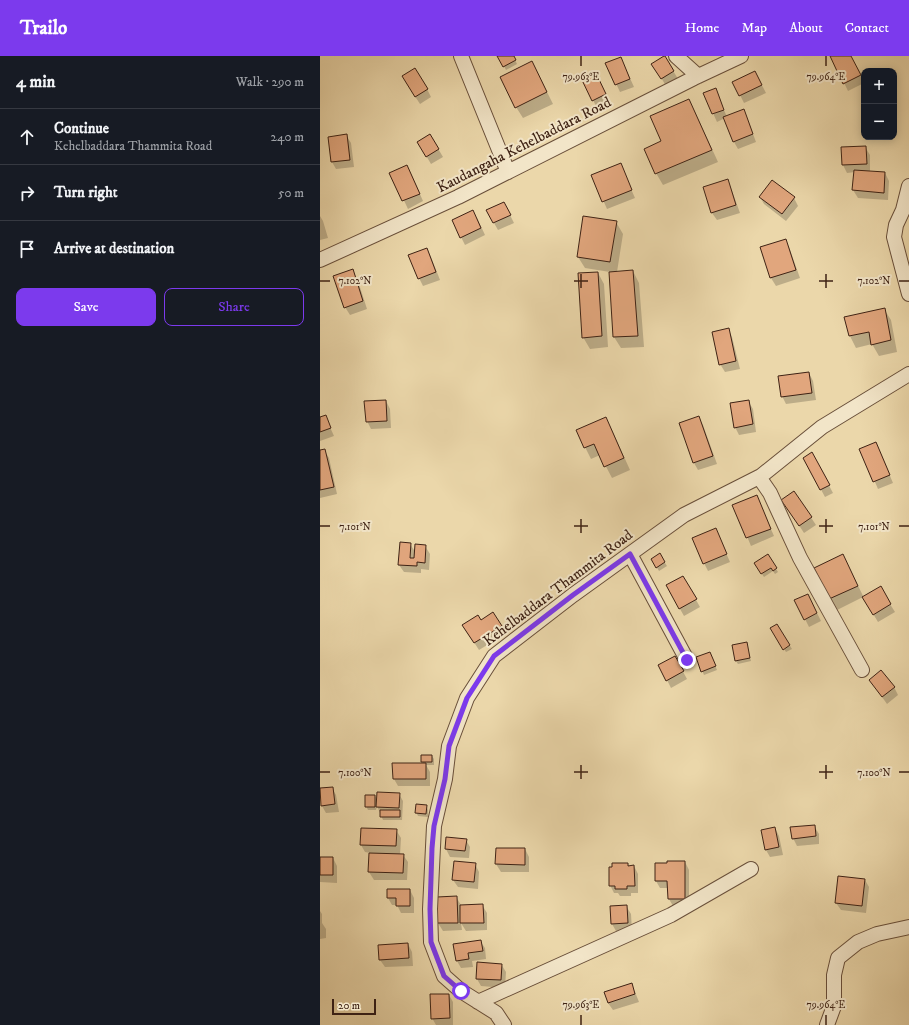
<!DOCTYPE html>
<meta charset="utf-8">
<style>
body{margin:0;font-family:"IM FELL DW Pica",serif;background:#20242c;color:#f1f3f6}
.controls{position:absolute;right:12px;top:12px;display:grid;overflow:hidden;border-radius:8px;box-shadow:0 2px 10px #0003}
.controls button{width:36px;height:36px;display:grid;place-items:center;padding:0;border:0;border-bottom:1px solid #363941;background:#171b24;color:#f1f3f6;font:20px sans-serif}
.scale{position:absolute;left:12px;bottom:10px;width:44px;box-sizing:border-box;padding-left:4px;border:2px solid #3e2214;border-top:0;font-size:11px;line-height:14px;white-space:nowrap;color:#3e2214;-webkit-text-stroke:3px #f2e5c8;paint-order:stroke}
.stop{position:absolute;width:12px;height:12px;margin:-9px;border:3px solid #7c3aed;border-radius:50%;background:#fff}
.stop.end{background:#7c3aed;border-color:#fff;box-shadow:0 1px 4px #0008}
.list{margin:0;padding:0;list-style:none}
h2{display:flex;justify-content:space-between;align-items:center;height:52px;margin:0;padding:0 16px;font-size:17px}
h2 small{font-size:13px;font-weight:400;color:#9ea1a6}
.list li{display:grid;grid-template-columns:26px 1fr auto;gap:12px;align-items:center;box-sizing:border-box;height:56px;padding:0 16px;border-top:1px solid #363941}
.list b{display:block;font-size:15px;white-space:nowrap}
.list p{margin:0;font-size:13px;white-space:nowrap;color:#9ea1a6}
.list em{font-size:13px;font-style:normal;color:#9ea1a6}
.actions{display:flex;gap:8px;padding:12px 16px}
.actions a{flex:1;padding:9px 0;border:1px solid #7c3aed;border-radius:8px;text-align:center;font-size:14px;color:#7c3aed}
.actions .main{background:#7c3aed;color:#fff}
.icon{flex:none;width:22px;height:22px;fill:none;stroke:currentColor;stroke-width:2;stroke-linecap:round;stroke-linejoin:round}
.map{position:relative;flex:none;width:589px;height:969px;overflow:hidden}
header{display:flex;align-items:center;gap:24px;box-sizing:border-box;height:56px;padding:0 20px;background:#7c3aed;color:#fff}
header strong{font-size:19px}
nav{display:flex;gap:22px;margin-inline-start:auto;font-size:14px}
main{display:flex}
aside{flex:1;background:#171b24}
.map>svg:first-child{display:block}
.shadow{fill:#0003}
.building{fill:#e1a67d;stroke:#3e2214}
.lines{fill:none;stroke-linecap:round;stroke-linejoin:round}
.street-casing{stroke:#694f3a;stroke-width:16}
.street{stroke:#f2e5c8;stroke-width:14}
.route{stroke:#7c3aed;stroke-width:5}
.ticks{fill:none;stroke:#3e2214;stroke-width:1.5}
.labels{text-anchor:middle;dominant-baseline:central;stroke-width:4;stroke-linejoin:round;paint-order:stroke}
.street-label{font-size:15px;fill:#3e2214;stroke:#f2e5c8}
.ticks-label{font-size:10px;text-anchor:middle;fill:#3e2214;stroke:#f2e5c8;stroke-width:4;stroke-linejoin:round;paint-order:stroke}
</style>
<header>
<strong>Trailo</strong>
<nav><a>Home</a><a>Map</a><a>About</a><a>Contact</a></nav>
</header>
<main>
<aside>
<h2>4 min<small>Walk · 290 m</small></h2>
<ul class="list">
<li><svg class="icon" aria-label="ahead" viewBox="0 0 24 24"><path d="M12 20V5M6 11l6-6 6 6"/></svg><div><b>Continue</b><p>Kehelbaddara Thammita Road</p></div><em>240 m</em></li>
<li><svg class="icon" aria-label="right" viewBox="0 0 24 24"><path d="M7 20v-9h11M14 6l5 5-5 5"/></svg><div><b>Turn right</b></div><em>50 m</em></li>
<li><svg class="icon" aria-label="arrive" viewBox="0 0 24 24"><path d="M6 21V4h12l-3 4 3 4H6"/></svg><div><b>Arrive at destination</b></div></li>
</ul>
<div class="actions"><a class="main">Save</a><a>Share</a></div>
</aside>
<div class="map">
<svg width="589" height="969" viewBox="0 0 589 969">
<rect width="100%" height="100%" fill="#ebd7aa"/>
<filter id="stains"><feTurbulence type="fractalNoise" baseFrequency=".005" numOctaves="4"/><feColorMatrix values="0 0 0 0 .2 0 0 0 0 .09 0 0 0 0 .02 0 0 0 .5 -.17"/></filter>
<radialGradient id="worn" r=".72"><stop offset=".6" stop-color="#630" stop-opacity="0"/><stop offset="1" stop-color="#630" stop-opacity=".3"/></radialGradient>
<!-- shadow -->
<path class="shadow" d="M179 0H193L197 8 186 14Z
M511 0H531L544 27 528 35Z
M345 1 358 23 346 30 333 8Z
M287 8 304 9 314 31 300 36Z
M435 16 446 37 424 47 420 39Z
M275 17 290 46 277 52 273 44Z
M218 18 233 48 203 62 196 51Z
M87 28 107 33 111 41 100 48Z
M395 33 407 61 423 55 427 62 436 86 418 93 414 86 405 62 397 66 384 37Z
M368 44 375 56 398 106 343 129 336 117 343 85Z
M26 79 31 87 34 111 16 113 12 106Z
M110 79 123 101 111 108 98 86Z
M545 91 550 99V116L565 117 569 125 568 144 538 142 533 134 535 116 527 117 523 109 522 92Z
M300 108 315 142 287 153 272 119Z
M71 117 91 118 103 145 88 153Z
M407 124 411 132 420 157 397 164 392 157 384 131Z
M440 141 474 142 478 150 466 165 444 148Z
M188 155 194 167 178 174 174 167Z
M0 160 3 165 8 182 0 184Z
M157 162 165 179 145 189 141 181Z
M296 166 303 178 297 216 313 215 319 227 324 291 301 292 294 281 290 216 265 212 258 201Z
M465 184 469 191 480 222 456 230 451 222 441 192Z
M107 193 111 201 120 224 103 230 99 222Z
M32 215 37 222 47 253 30 259 25 251Z
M278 217 284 228 288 291 270 293 263 281Z
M564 253 571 264 577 296 559 300 552 288 536 292 530 280 525 262Z
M408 273 412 281 420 313 405 316 400 308Z
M489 317 493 325 496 344 466 348 462 340Z
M66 345 70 353 71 372 51 373 47 365Z
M428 345 433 353 436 376 419 379 415 371Z
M5 360 14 380 0 385V362Z
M285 362 292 374 310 414 292 422 280 399 271 403 257 375Z
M379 362 383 369 397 408 378 414 374 407 360 368Z
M556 387 573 427 558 433 541 393Z
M4 394 9 402 17 438 0 442V395Z
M484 402 496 405 513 437 505 441Z
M474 436 496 469 484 477 467 451Z
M436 440 454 480 431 490 414 449Z
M398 479 410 506 388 515 384 507Z
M90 488 96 497 105 490 110 498 109 514 101 513V517L84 516 79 509Z
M340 499 347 510 339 515 332 503Z
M448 500 458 516 455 518 453 515 444 521 435 508Z
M529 511 544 542 560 532 575 556 558 566 543 541 517 554 510 543Z
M363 521 380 551 364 560 347 530Z
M492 547 501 565 489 571 485 563Z
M161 565 181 570 185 578 159 594 148 577Z
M457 569 472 593 466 596 451 572Z
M426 587 431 605 418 608 416 605Z
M390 597 397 614 384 619 377 602Z
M355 601 367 623 351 632 347 624Z
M550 624 574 631 578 639 567 648Z
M112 700 114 703V709H106L110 716V730H78L74 723 104 708 102 706Z
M12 732 16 739 19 756 6 757 2 750 0 733Z
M79 738 83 745 82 764H63L57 750 56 754H48L46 750 55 740 58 745Z
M106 750 108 754V761L98 760 96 756Z
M494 770 499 778V788L477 790 473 782Z
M455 772 459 780 463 799 450 801 446 794Z
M76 774 81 782 80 799H83L88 806 87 824H54L49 816 50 797 45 796 41 789Z
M146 784 150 791 149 802 130 801 126 793Z
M205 793 209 801V816H181L176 808Z
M0 802H13L17 810V827L0 826Z
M365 806 369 814V850H353L349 843V832H340L336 825Z
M155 808 159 816 158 833 138 831 133 824Z
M308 808 309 811 314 810 318 818V837H311V840H300L298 837H294L290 829Z
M545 824 549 831 546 857 521 854 516 847Z
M90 834 94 842V857H81L77 849H72L68 842Z
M136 841 141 849H162L167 857V874L146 875 141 867 142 874 123 875 118 867Z
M306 850 311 858 312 875H296L292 868Z
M0 855 2 858V867L6 873V882L0 883Z
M160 885 165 892 166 903 152 905 153 911 141 912 137 905Z
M88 888 92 896 93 910 65 911 60 904Z
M181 908 186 916 185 932 161 930 157 923Z
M311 929 315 936 319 946 293 954 288 947Z
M129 939 133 946V969H116L112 962Z"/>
<!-- building -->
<path class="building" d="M177 0H194L196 4 183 11Z
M344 0H345L354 15 341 23 331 8Z
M510 0H531L541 19 523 28Z
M301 1 310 23 295 29 285 7Z
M212 5 227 36 195 52 180 21Z
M95 12 108 33 95 41 82 20Z
M275 15 286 38 272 45 261 22Z
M435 15 442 29 419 40 412 26Z
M396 32 404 54 392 58 383 37Z
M369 43 392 94 335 118 324 93 341 85 330 60Z
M424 53 433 78 413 86 403 61Z
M27 78 30 104 11 106 8 81Z
M110 78 119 93 106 101 97 86Z
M546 90 547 108 522 109 521 91Z
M301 107 312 134 282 146 271 119Z
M87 109 100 138 82 145 69 117Z
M534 114 565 116 564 137 532 134Z
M408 123 416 149 391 157 383 131Z
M452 124 475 141 462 158 439 141Z
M184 146 191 159 173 167 166 154Z
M153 154 161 172 140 182 132 164Z
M263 160 297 165 290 206 257 201Z
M466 183 476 214 450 222 440 191Z
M107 192 116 216 98 223 88 199Z
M33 213 43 245 24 252 13 220Z
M313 214 318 280 293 281 289 216Z
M278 216 282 280 262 282 258 217Z
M565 252 571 284 551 289 549 276 529 280 524 261Z
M409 272 416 305 399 309 392 276Z
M489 316 492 337 461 341 458 320Z
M66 344 67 365 46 366 44 345Z
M429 344 433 368 414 372 410 347Z
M6 359 11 372 0 376V361Z
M379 360 393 400 373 407 359 367Z
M286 361 304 402 284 411 274 388 264 392 256 374Z
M556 386 570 419 553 426 539 393Z
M5 393 14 431 0 434V394Z
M492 396 510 429 500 434 483 402Z
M474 435 492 461 479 470 461 444Z
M437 439 451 473 426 482 412 449Z
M396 472 407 498 383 508 372 482Z
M80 486 91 487 90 502H94L95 488 106 489 105 507 97 506V510L78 509Z
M340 497 345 506 336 512 331 503Z
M448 498 457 512 453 515 451 512 441 518 434 507Z
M523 498 538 530 509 543 494 512Z
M363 520 377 543 359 553 346 529Z
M561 530 571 548 553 559 542 541Z
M488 538 497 557 484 564 474 544Z
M173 556 182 570 154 587 142 569 158 559 161 564Z
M457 568 470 589 463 594 450 572Z
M427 586 430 602 415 605 412 589Z
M390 596 396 610 381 616 376 601Z
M355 600 364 615 346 625 338 609Z
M561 614 575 631 562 641 549 624Z
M101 699H112V706H101Z
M72 707H106V723H73Z
M13 731 15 748 1 750 0 732Z
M57 736 80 737 79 752 56 751Z
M45 739H55V751H45Z
M96 748 107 749 106 758 95 757Z
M60 754H80V761H60Z
M495 769 496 780 472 783 470 771Z
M455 771 459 791 445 794 441 774Z
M41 772 77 773 76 790 40 789Z
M126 781 147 783 145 795 125 793Z
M176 792H205V809L175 808Z
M49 797 84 798 83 817 48 816Z
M0 801H13V819H0Z
M134 805 156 807 154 826 132 824Z
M347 805H365V843H348L347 825H335V807H347Z
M292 807H308V810L314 809 315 830H307V833H295V830H289V811H292Z
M518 820 545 823 542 850 515 847Z
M67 833H90V850H76V842H67Z
M137 840 138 867H117V841Z
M163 848 164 867H140V849Z
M307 849 308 867 291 868 290 850Z
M161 884 163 895 148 897 149 903 136 905 133 888Z
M88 887 89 902 59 904 58 889Z
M157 906 182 908 181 924 156 923Z
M312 927 315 938 288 947 284 936Z
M110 938H129L130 962 111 963Z"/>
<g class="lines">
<defs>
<path id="street" d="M141 0 188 116
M356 0 378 20
M589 130 583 154 576 169 574 181 589 238
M0 204 138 141 374 22 421 0
M439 421 450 437 480 502 542 614
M310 498 367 604
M158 946 351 859 431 813
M184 969 176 957 141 935 124 920 111 886 110 853 114 770 125 723 129 690 147 642 174 600 253 539 364 459 441 420 502 371 589 318
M507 969 514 950V919L518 902 538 886 557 878 589 871"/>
</defs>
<!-- street casing -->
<use href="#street" class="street-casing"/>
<!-- street -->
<use href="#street" class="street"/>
</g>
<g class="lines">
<!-- route -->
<path class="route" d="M141 935 124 920 111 886 110 853 112 792 114 770 125 723 129 690 147 642 174 600 253 539 310 498 367 604"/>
</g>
<!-- ticks -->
<path class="ticks" d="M261 0V10M506 0V10M261 218V232M506 218V232M0 225H10M254 225H268M499 225H513M579 225H589M261 463V477M506 463V477M0 470H10M254 470H268M499 470H513M579 470H589M261 709V723M506 709V723M0 716H10M254 716H268M499 716H513M579 716H589M261 959V969M506 959V969"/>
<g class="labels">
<!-- street labels -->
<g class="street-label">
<text transform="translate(204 89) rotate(-27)">Kaudangaha Kehelbaddara Road</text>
<text transform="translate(238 532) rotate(-37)">Kehelbaddara Thammita Road</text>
</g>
</g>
<g class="ticks-label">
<text x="261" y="24">79.963°E</text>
<text x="506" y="24">79.964°E</text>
<text x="35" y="228">7.102°N</text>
<text x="554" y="228">7.102°N</text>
<text x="35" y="474">7.101°N</text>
<text x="554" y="474">7.101°N</text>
<text x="35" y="720">7.100°N</text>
<text x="554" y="720">7.100°N</text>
<text x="261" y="952">79.963°E</text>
<text x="506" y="952">79.964°E</text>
</g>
<rect width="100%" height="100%" filter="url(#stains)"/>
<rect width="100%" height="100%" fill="url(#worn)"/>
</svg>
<div class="controls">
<button>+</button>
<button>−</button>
</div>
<div class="scale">20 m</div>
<div class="stop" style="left:141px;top:935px"></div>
<div class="stop end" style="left:367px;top:604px"></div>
</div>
</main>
